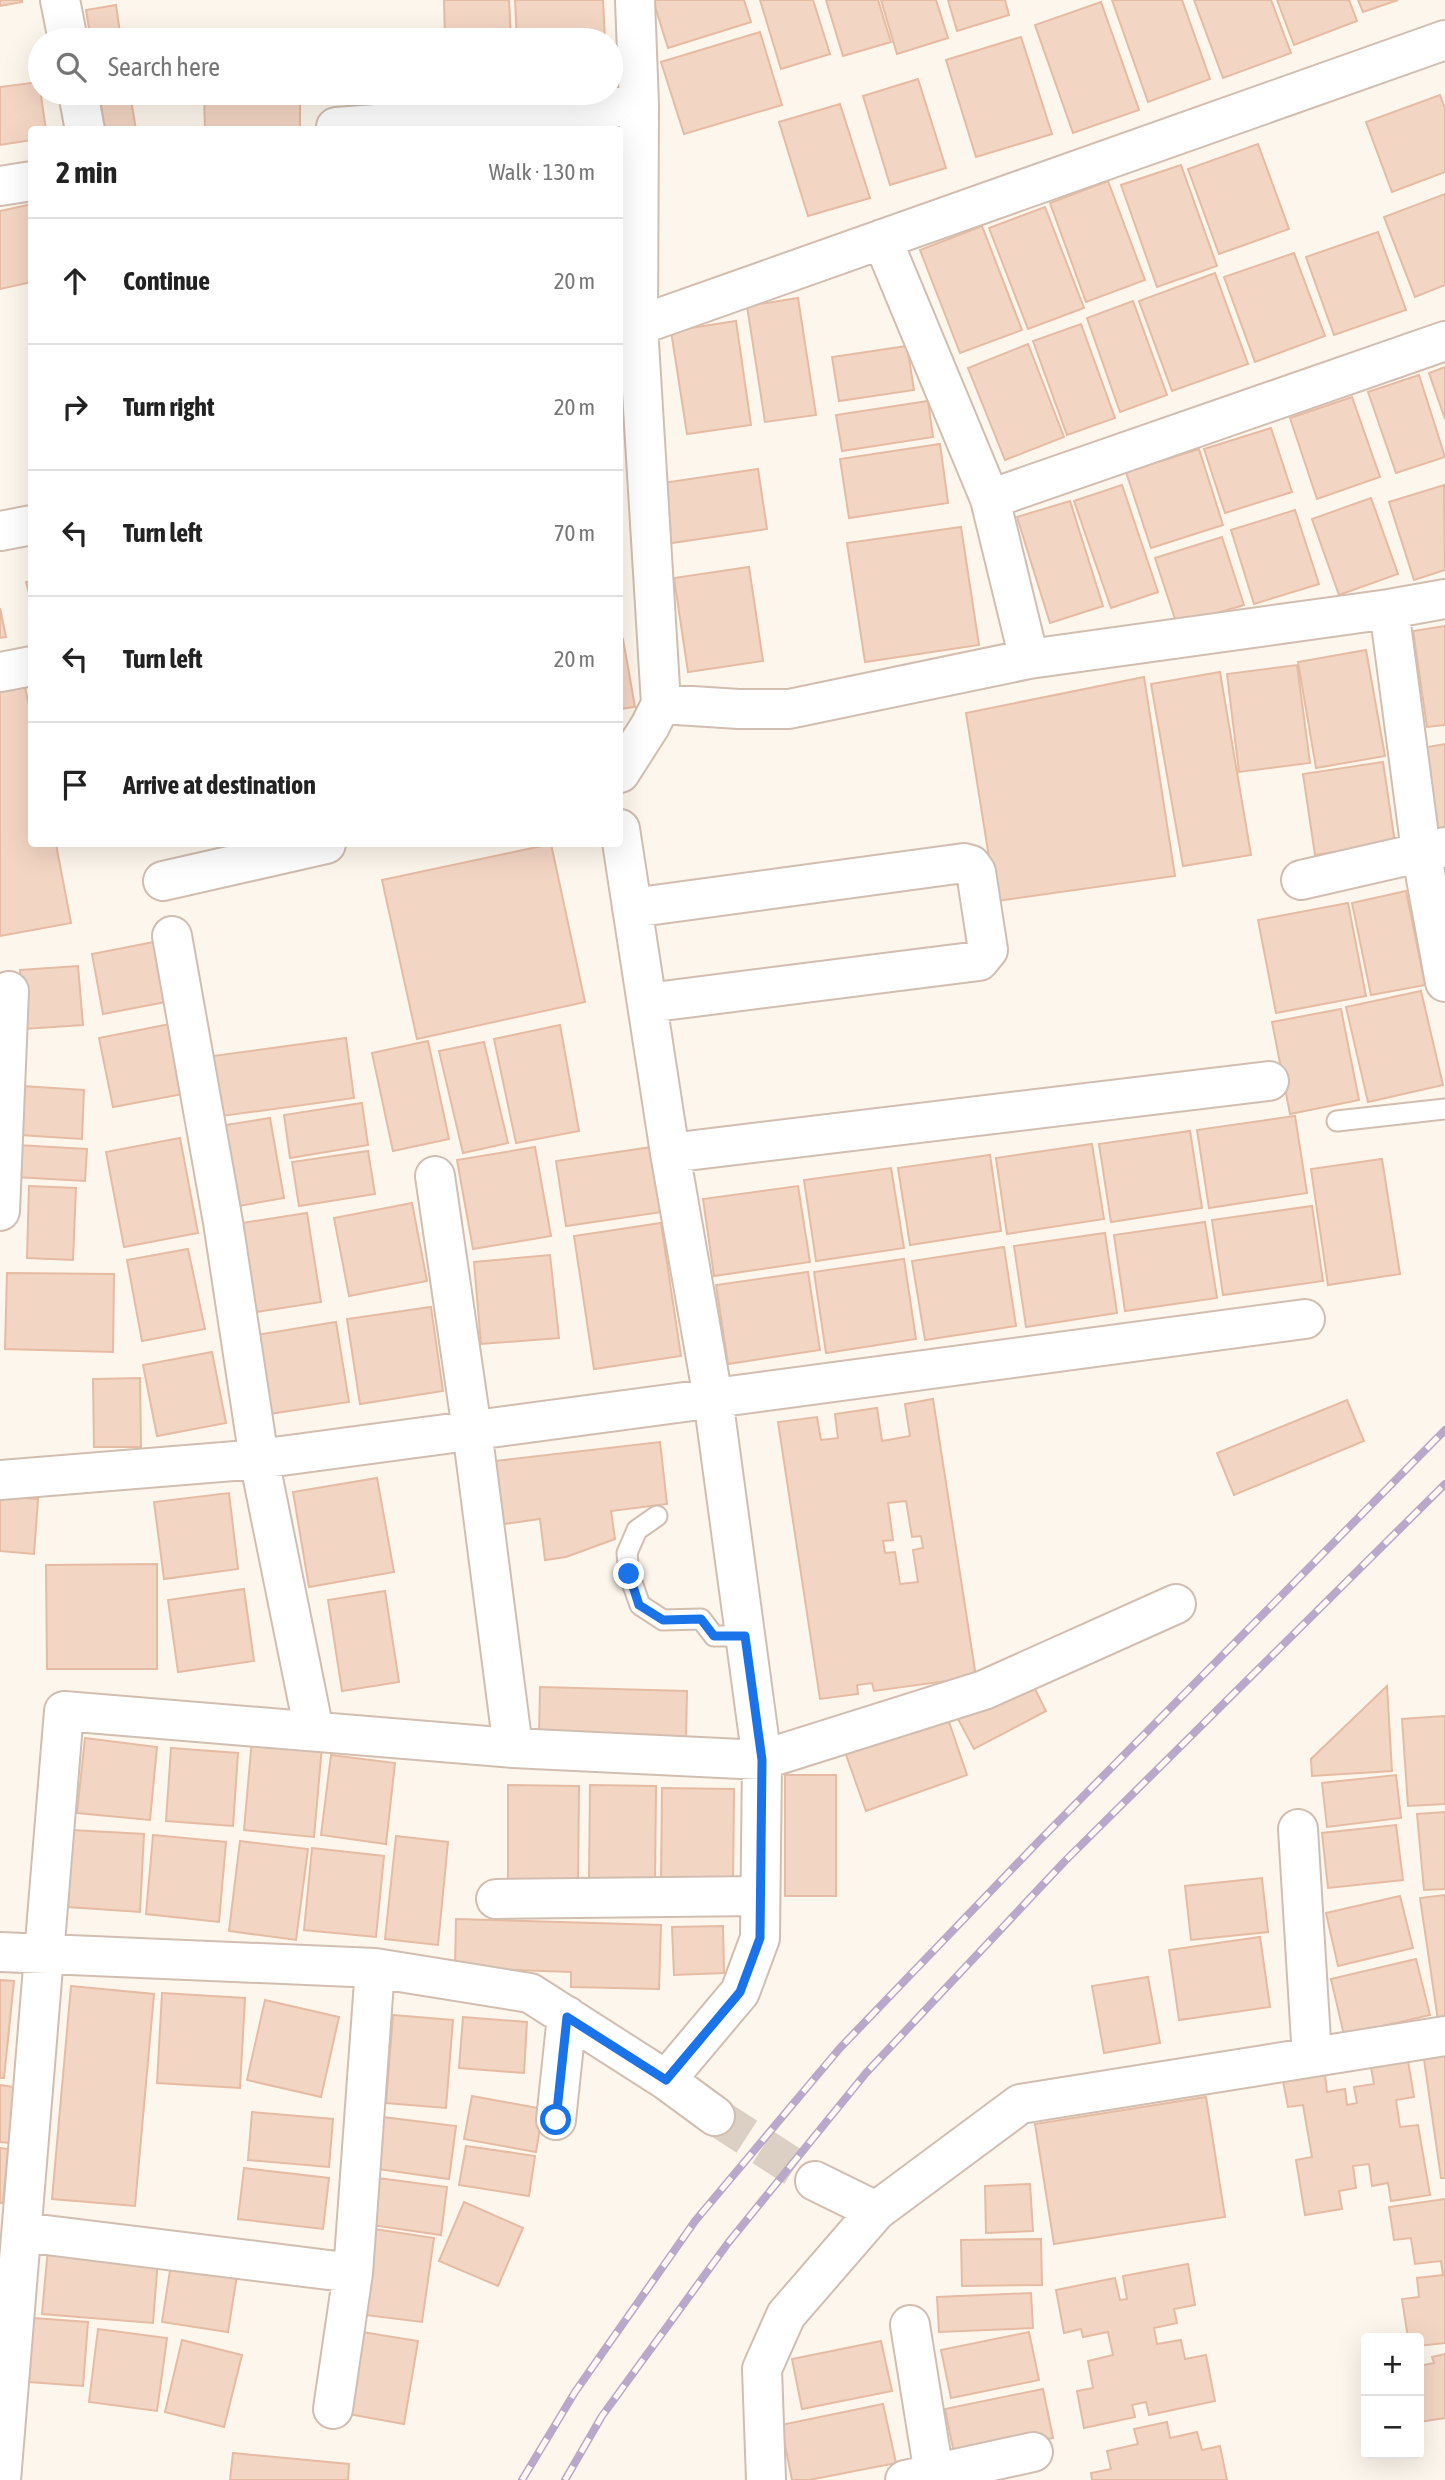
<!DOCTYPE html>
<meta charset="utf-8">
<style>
body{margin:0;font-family:"Asap Condensed",sans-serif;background:#f2f2f2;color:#222}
.controls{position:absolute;right:21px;bottom:21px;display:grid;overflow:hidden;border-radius:7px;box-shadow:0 7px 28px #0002}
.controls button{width:63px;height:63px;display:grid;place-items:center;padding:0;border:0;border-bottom:2px solid #e0e0e0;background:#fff;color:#222;font:35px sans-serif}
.stop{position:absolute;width:21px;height:21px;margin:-16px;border:5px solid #1a73e8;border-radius:50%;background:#fff}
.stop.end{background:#1a73e8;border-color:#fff;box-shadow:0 2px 7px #0008}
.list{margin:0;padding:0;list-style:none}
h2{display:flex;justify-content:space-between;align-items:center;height:91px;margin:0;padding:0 28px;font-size:30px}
h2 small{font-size:23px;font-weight:400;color:#767676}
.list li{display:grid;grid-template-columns:46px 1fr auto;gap:21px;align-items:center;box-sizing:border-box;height:126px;padding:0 28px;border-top:2px solid #e0e0e0}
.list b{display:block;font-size:26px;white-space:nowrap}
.list em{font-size:23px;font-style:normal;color:#767676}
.icon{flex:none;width:38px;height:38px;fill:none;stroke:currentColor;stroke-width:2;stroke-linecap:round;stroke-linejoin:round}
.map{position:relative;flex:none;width:1445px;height:2480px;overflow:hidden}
.search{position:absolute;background:#fff;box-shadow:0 7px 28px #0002;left:28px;top:28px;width:595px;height:77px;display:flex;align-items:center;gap:18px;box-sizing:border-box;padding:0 24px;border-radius:38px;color:#767676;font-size:26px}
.panel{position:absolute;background:#fff;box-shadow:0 7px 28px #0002;left:28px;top:126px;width:595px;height:721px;border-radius:7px}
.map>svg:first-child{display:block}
.building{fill:#f3d5c3;stroke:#e6bba3;stroke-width:2;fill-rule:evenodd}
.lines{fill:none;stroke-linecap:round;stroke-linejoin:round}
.minor-tunnel{stroke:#dcd0c4;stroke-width:38;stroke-dasharray:38 19;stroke-linecap:butt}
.service-casing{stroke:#d1beb0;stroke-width:23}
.minor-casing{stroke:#d1beb0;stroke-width:42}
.service{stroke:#fff;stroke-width:19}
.minor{stroke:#fff;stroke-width:38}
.rail-casing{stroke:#b9a8c9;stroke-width:8}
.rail{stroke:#fffaf3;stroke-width:5;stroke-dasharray:16;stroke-linecap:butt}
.route{stroke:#1a73e8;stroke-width:9}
</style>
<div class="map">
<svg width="1445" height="2480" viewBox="0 0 1445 2480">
<rect width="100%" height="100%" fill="#fdf6ec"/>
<!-- building -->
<path class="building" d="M0 0H22V2L0 6Z
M444 0H509L511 40H445Z
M515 0H603L605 40H517Z
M653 0H744L751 22 668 48Z
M760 0H813L830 54 781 69Z
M826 0H878L891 42 843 56Z
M881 0H936L948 38 897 54Z
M948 0H1005L1009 15 957 31Z
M1112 0H1182L1210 79 1148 102Z
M1194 0H1271L1291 53 1223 78Z
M1277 0H1349L1357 21 1294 45Z
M1358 0H1398L1363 12Z
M1101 2 1139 110 1073 133 1035 25Z
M116 5 121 40H91L86 10Z
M760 32 782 105 684 134 661 62Z
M1021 37 1052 134 976 157 946 60Z
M918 79 946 168 890 185 863 96Z
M39 82 46 130H32V140L0 145V87Z
M99 93H130L136 130H105Z
M204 93H300V130H205Z
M1440 95 1445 108V172L1392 192 1366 122Z
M840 104 870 198 808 216 779 122Z
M1258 144 1289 229 1219 254 1188 169Z
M1181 165 1217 266 1157 287 1121 185Z
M1108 181 1145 280 1086 302 1050 203Z
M1445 194V285L1415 297 1384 217Z
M32 204V282L0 289V211Z
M1045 207 1084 308 1028 329 989 228Z
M982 226 1022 330 960 353 920 250Z
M1378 232 1406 310 1334 335 1306 257Z
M1294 253 1325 336 1255 362 1224 277Z
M1215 273 1248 364 1172 391 1139 301Z
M798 298 816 415 765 422 747 306Z
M1133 301 1167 395 1120 412 1087 318Z
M736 321 751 425 687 434 671 331Z
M1081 324 1115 418 1067 435 1033 341Z
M1028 344 1064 437 1005 460 968 368Z
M907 346 914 390 839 401 832 357Z
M1445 367V419L1429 373Z
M1419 375 1445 457 1396 473 1368 392Z
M1352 397 1380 477 1317 499 1290 418Z
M928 401 933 437 842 451 836 415Z
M1271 428 1292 492 1225 513 1204 449Z
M940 444 948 503 849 518 840 459Z
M1199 449 1223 525 1151 548 1126 472Z
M758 469 767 529 665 544 656 484Z
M1122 485 1158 592 1111 608 1074 501Z
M1444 485 1445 570 1414 580 1389 502Z
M1371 498 1398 574 1339 595 1312 519Z
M1070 501 1103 606 1050 623 1017 517Z
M1295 510 1319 584 1254 604 1231 530Z
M961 527 979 645 865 662 847 543Z
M1222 537 1244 605 1177 625 1155 558Z
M749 567 763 661 688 672 674 578Z
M32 581V604L26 582Z
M0 608 6 637 0 638Z
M1445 626V725L1427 727 1413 631Z
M623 639 635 707 620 709V640Z
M1366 650 1385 756 1316 768 1298 662Z
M1297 665 1310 763 1239 772 1227 674Z
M1220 672 1251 855 1183 866 1151 684Z
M1144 677 1175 876 996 901 966 713Z
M25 687 32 719V844H56L71 923 0 936V691Z
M1445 744V836L1438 837 1422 748Z
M1383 762 1395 843 1315 855 1303 774Z
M551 844 585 1002 417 1039 382 880Z
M1406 891 1425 985 1371 995 1352 903Z
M1348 903 1366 996 1276 1013 1258 920Z
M159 941 171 1001 103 1014 92 954Z
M78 966 83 1025 24 1029 20 970Z
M1421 991 1443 1085 1368 1102 1346 1007Z
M1341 1009 1359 1100 1290 1114 1272 1022Z
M170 1024 183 1094 113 1107 99 1038Z
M560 1025 579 1131 516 1143 494 1039Z
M346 1038 354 1098 222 1116 213 1056Z
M428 1041 449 1139 393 1151 372 1053Z
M484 1042 508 1143 463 1153 439 1051Z
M22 1086 84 1090 82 1139 20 1135Z
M362 1103 368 1145 290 1158 284 1115Z
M1295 1116 1307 1193 1209 1208 1197 1130Z
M270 1118 284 1198 233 1207 219 1126Z
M1190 1131 1202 1208 1111 1222 1099 1144Z
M180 1138 198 1233 124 1247 106 1152Z
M1092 1144 1104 1219 1007 1234 996 1158Z
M17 1145 87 1149 85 1181 16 1177Z
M535 1147 551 1236 473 1249 457 1160Z
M652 1147 662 1212 566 1226 556 1161Z
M368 1151 375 1194 299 1206 292 1162Z
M990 1155 1001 1231 910 1245 898 1168Z
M1382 1159 1400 1274 1328 1285 1311 1169Z
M891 1168 904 1248 816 1261 804 1180Z
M29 1186 76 1188 73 1260 27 1258Z
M798 1186 810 1262 714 1276 703 1199Z
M412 1203 427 1281 349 1296 334 1218Z
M1312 1206 1323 1281 1223 1295 1212 1220Z
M307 1213 321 1302 256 1312 242 1223Z
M1205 1222 1217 1298 1125 1311 1114 1235Z
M661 1223 681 1356 594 1369 574 1236Z
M1105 1233 1117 1313 1026 1327 1014 1246Z
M1004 1247 1016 1326 925 1340 912 1261Z
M188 1249 205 1329 142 1341 127 1260Z
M550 1255 559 1338 481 1344 474 1262Z
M904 1259 916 1339 826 1353 814 1272Z
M808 1272 820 1350 728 1364 716 1285Z
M7 1273 114 1274 113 1352 5 1349Z
M431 1307 443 1391 360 1404 347 1319Z
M336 1322 349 1402 269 1414 256 1335Z
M212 1352 226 1423 157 1436 143 1365Z
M140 1378 141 1447H94L93 1379Z
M933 1399 976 1677 874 1691 872 1683 857 1685 858 1694 820 1699 778 1422 817 1417 821 1440 838 1438 835 1414 877 1408 882 1441 910 1436 905 1404ZM906 1501 912 1537 921 1536 923 1548 913 1550 918 1582 900 1584 895 1552 885 1553 883 1541 893 1540 888 1503Z
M1347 1400 1364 1441 1234 1495 1217 1453Z
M660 1442 667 1504 611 1511 615 1539 566 1557 545 1560 540 1519 504 1524 496 1461Z
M377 1478 394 1572 309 1587 293 1492Z
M229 1493 238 1569 164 1579 154 1502Z
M0 1496 38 1499 34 1554 0 1551Z
M157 1564V1669H47L46 1565Z
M244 1589 254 1661 178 1672 168 1600Z
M385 1591 399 1682 342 1691 328 1600Z
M1030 1679 1046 1711 974 1749 957 1717Z
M1387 1686 1392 1771 1312 1776 1311 1759Z
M540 1687 687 1691 686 1740 539 1736Z
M947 1716 967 1775 866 1811 845 1752Z
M1445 1716V1804L1408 1806 1402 1719Z
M85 1738 157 1747 150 1820 77 1813Z
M252 1739 322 1746 314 1837 244 1830Z
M171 1748 238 1753 233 1826 166 1821Z
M331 1755 395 1763 386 1844 321 1835Z
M785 1775H836V1896H785Z
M1396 1775 1401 1818 1327 1827 1322 1783Z
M508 1785 579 1786 578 1882 508 1881Z
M590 1785 656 1786 655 1885 589 1883Z
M662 1788 734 1789 733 1883 661 1881Z
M1445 1812V1889L1424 1890 1417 1814Z
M1396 1825 1403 1880 1328 1888 1322 1833Z
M72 1830 144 1834 140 1912 68 1907Z
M153 1835 226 1842 219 1922 146 1914Z
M396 1836 448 1842 438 1945 385 1939Z
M240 1841 308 1849 296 1940 229 1931Z
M312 1848 384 1856 376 1937 304 1930Z
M1262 1878 1268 1932 1191 1940 1185 1886Z
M1445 1895V2019L1438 2020 1420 1898Z
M1400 1896 1413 1948 1338 1966 1326 1913Z
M456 1919 661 1925 659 1989 571 1987V1972L455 1968Z
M723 1926 724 1973 674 1975 672 1927Z
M1260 1937 1270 2007 1179 2020 1169 1950Z
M1416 1959 1430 2015 1344 2035 1331 1979Z
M1148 1977 1160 2043 1104 2053 1092 1986Z
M0 1980 14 1981 4 2078H0Z
M71 1986 154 1994 135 2206 52 2199Z
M162 1993 245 1998 240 2088 157 2083Z
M265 2000 339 2017 321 2097 247 2080Z
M393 2015 453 2020 446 2108 386 2103Z
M463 2017 527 2022 524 2073 459 2068Z
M1445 2056V2178H1441L1424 2059Z
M1408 2061 1414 2097 1396 2100 1400 2127 1418 2125 1430 2195 1391 2201 1388 2183 1372 2186 1369 2164 1353 2166 1356 2188 1339 2191 1342 2209 1305 2215 1296 2160 1312 2157 1303 2105 1288 2107 1283 2081 1325 2075 1327 2092 1345 2089 1347 2105 1357 2103 1354 2087 1374 2084 1371 2067Z
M0 2085 14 2087 9 2143 0 2142Z
M472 2096 543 2109 536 2152 464 2139Z
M1206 2097 1225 2217 1054 2244 1035 2124Z
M252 2112 333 2119 329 2167 248 2160Z
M383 2117 456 2126 449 2179 377 2169Z
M466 2146 535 2156 529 2196 459 2185Z
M0 2148 8 2149 3 2203H0Z
M244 2168 329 2178 323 2229 238 2219Z
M378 2178 447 2187 441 2235 371 2225Z
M1030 2184 1033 2231 986 2233 985 2186Z
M1445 2199V2343L1419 2346V2338H1408L1402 2299 1419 2297 1417 2278 1443 2275 1441 2261 1415 2264 1411 2238 1394 2240 1389 2207Z
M464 2202 523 2228 498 2286 439 2261Z
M368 2228 434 2238 422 2322 357 2314Z
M1041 2239 1042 2285 962 2286 961 2240Z
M48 2248 158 2258 153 2323 42 2314Z
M171 2264 237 2275 228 2332 162 2322Z
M1188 2264 1195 2305 1174 2309 1177 2323 1154 2328 1157 2344 1181 2340 1185 2359 1206 2355 1215 2401 1149 2415 1146 2402 1132 2405 1135 2417 1084 2428 1077 2391 1093 2388 1088 2361 1113 2355 1108 2332 1083 2337 1081 2329 1064 2333 1056 2290 1115 2278 1120 2300 1127 2299 1123 2276Z
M1031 2293 1033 2328 939 2332 937 2297Z
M33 2318 88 2322 83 2386 29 2382Z
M98 2329 167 2338 157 2411 89 2402Z
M362 2332 418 2341 404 2424 348 2414Z
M1029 2332 1039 2380 951 2398 941 2350Z
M182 2340 242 2355 224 2427 165 2412Z
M881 2341 892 2391 802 2409 792 2359Z
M1445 2354V2418L1419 2422V2366L1434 2363 1432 2357Z
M1043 2389 1053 2438 955 2458 945 2409Z
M883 2404 896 2463 809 2480H792L781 2425Z
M1167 2422 1170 2438 1197 2432 1202 2450 1220 2446 1227 2480H1092L1091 2473 1111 2469 1107 2451 1138 2444 1134 2429Z
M233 2453 349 2464 348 2480H230Z"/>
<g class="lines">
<!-- minor-tunnel -->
<path class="minor-tunnel" d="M715 2116 815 2181"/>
<defs>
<path id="service" d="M1337 1121 1445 1109
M657 1516 637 1530 627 1553 629 1574 640 1605 663 1620 701 1619 714 1636H745"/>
<path id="minor" d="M60 0 68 40
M78 93 85 130
M336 127 639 105
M0 186 32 181
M882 239 990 499 1029 659
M620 332 1445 40
M990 499 1445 341
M0 531 32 525
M1389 609 1421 851 1445 982
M0 672 32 666
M661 704 739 709H789L1029 659 1389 609 1445 599
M620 773 650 726 661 704 638 326 639 105 635 0
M620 829 670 1153 713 1398 762 1760 760 1938 740 1992 666 2080
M1301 880 1445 847
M163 881 326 844
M632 908 964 863 971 865 976 872 988 950 979 961 647 1003
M172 936 223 1222 259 1459 314 1731
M670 1153 1269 1081
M435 1176 472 1430 513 1748
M0 1211 9 991
M0 1480 259 1459 1305 1319
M1298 1829 1312 2057
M496 1899 760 1896
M0 1952 375 1968 530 1993 666 2080 715 2116
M556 2120 567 2016
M815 2181 876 2211
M22 2232 353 2273 375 1968
M910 2325 934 2474
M333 2409 353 2273
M1 2480 64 1711 513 1748 762 1760 984 1690 1176 1604
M766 2480 762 2369 786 2315 876 2211 1020 2104 1445 2036
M905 2480 1033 2452"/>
</defs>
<!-- service casing -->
<use href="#service" class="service-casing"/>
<!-- minor casing -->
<use href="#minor" class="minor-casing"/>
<!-- service -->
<use href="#service" class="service"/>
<!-- minor -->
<use href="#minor" class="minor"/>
<defs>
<path id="rail" d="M522 2480 575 2392 695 2221 840 2048 1039 1841 1445 1430
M565 2480 602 2416 728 2243 866 2073 1065 1861 1445 1484"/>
</defs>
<!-- rail casing -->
<use href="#rail" class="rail-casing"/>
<!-- rail -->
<use href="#rail" class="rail"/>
</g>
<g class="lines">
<!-- route -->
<path class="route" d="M556 2120 567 2017 666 2080 740 1992 760 1938 762 1760 745 1636H714L701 1619 663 1620 639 1605 629 1574"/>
</g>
</svg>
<div class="controls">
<button>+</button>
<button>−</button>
</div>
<div class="stop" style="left:556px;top:2120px"></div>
<div class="stop end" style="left:629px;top:1574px"></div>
<div class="search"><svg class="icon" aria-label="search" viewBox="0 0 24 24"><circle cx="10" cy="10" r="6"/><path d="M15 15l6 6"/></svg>Search here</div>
<section class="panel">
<h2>2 min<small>Walk · 130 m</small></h2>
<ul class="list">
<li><svg class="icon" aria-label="ahead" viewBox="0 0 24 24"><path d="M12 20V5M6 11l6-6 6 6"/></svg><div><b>Continue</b></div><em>20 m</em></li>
<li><svg class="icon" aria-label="right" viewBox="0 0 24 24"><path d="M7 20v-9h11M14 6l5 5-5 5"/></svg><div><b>Turn right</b></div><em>20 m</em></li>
<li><svg class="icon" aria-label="left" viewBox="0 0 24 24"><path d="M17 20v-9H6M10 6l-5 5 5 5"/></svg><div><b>Turn left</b></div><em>70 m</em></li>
<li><svg class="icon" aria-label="left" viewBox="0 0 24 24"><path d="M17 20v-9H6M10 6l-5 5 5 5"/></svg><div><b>Turn left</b></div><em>20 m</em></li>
<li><svg class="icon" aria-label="arrive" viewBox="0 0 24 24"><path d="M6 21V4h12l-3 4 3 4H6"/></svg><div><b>Arrive at destination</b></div></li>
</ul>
</section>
</div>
